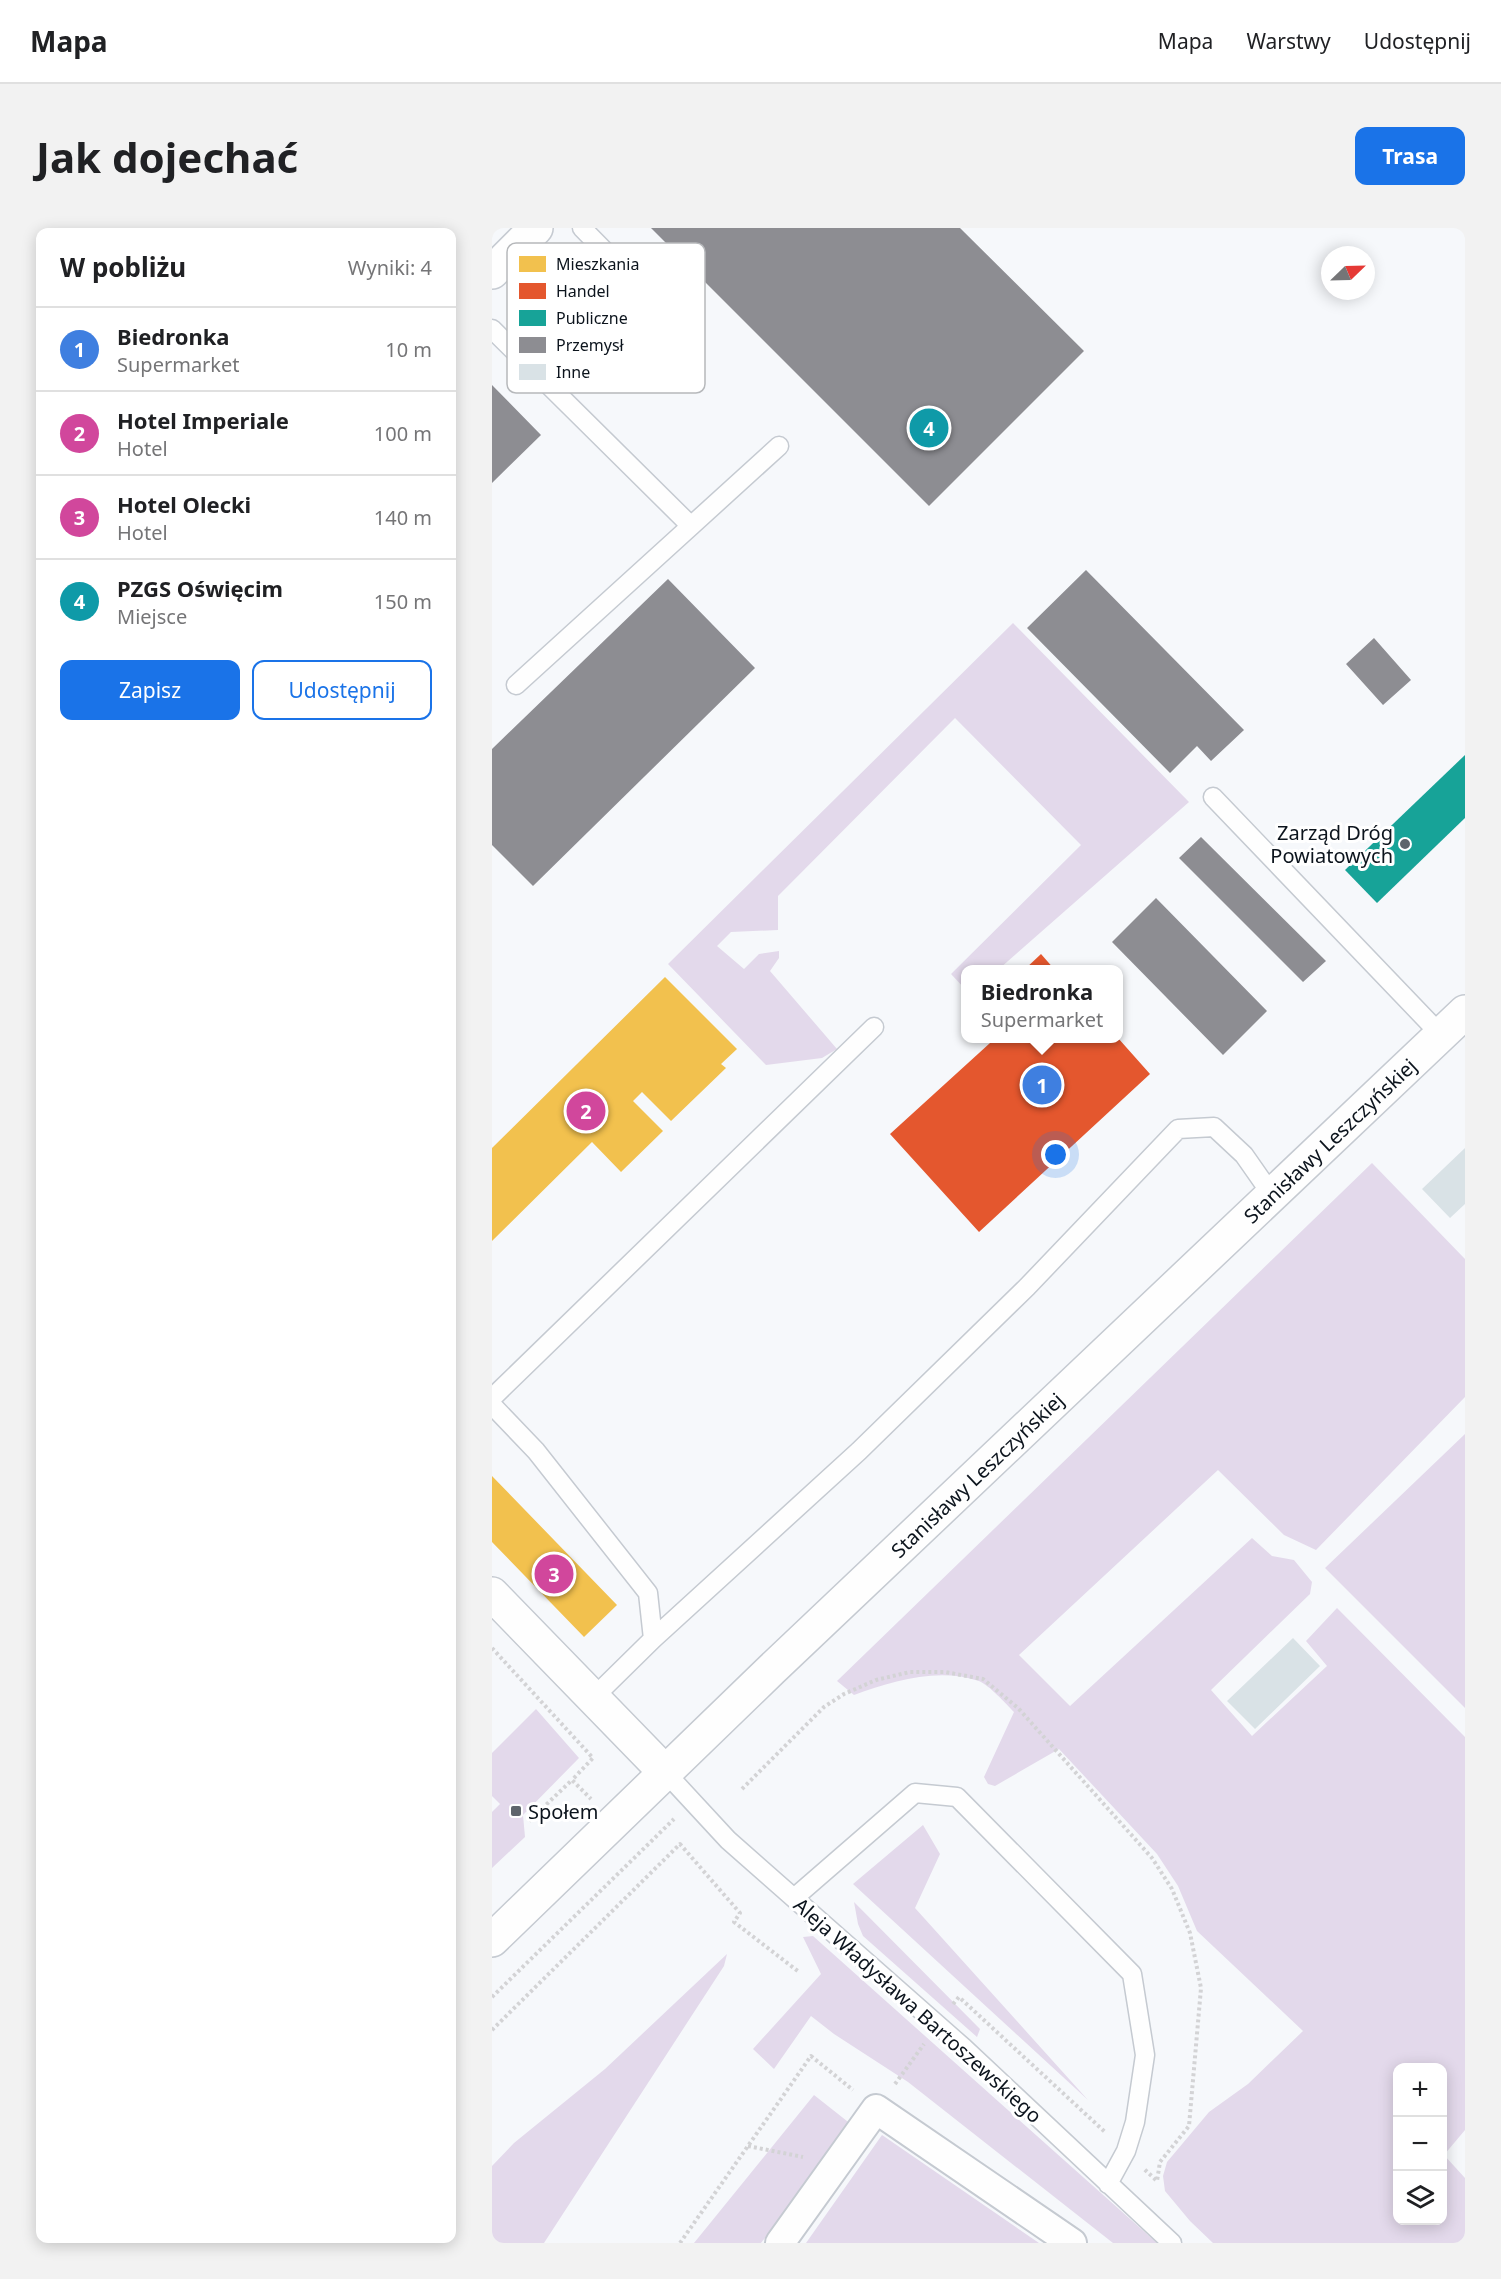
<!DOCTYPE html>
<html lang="pl">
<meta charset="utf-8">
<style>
body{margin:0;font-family:"Noto Sans",sans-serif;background:#f2f2f2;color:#202124}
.controls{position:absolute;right:18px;bottom:18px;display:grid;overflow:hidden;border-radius:12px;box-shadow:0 3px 15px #0003}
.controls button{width:54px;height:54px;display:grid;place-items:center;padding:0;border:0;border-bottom:2px solid #e0e0e0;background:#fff;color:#202124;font:30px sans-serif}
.compass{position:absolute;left:829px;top:18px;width:54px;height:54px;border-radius:50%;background:#fff;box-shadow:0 3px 15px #0003;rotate:67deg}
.you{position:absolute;left:564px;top:927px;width:21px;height:21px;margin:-15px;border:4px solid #fff;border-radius:50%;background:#1a73e8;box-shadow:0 0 0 9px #1a73e833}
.badge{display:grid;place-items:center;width:39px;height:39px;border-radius:50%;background:#1a73e8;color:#fff;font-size:20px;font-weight:700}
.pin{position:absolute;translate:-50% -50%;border:3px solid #fff;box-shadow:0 2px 6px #0006}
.popup{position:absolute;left:469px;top:737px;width:162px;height:78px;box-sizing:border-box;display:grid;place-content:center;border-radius:12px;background:#fff;filter:drop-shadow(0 2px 4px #0005);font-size:20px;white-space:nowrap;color:#757577}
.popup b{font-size:22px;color:#202124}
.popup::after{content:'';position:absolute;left:50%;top:100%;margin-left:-12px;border:12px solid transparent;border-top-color:#fff}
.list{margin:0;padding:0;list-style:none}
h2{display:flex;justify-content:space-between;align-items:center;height:78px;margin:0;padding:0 24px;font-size:26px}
h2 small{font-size:20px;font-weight:400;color:#757577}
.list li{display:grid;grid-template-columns:39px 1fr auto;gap:18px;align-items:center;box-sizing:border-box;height:84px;padding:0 24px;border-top:2px solid #e0e0e0}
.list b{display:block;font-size:22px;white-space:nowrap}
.list p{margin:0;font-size:20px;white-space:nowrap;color:#757577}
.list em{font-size:20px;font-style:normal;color:#757577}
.actions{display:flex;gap:12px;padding:18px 24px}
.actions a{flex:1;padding:14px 0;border:2px solid #1a73e8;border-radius:12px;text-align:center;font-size:21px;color:#1a73e8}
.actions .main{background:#1a73e8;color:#fff}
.icon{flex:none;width:33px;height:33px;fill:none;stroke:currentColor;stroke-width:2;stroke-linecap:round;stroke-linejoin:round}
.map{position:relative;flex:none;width:973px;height:2015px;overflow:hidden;border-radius:12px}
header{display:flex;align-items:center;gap:36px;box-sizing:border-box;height:84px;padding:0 30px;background:#fff;border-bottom:2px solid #e0e0e0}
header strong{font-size:28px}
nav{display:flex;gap:33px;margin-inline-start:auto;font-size:21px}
.intro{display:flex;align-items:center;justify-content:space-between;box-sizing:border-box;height:144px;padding:0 36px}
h1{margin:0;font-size:42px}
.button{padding:15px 27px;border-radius:12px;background:#1a73e8;color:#fff;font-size:21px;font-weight:700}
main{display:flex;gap:36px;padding:0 36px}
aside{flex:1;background:#fff;border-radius:12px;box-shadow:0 3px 15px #0003}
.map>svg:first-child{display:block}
.green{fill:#e3d9eb;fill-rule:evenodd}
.homes{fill:#f2c14e}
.shops{fill:#e4572e}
.public{fill:#17a398}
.industry{fill:#8d8d92}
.building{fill:#d9e2e6}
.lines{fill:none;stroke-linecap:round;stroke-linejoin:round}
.service-casing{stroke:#c5cad1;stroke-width:21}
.pedestrian-casing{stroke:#c5cad1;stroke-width:32}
.minor-casing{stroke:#c5cad1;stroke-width:36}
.tertiary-casing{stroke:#c5cad1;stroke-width:36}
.path{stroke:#d3d3d5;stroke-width:4;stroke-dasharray:3 3;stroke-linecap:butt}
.service{stroke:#fefefe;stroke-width:18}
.pedestrian{stroke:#fefefe;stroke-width:28}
.minor{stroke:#fefefe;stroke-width:33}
.tertiary{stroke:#fefefe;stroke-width:33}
.poi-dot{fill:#5e646b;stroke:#fff;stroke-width:2}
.labels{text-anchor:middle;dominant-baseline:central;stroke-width:6;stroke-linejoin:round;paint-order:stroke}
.poi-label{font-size:20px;fill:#0c141d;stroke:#fff;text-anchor:end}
.street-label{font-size:20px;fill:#0c141d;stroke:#fff}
.key{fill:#fff;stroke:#b6b8bb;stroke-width:1.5}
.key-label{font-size:16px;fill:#0c141d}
</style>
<header>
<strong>Mapa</strong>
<nav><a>Mapa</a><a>Warstwy</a><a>Udostępnij</a></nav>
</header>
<div class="intro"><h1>Jak dojechać</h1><a class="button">Trasa</a></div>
<main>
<aside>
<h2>W pobliżu<small>Wyniki: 4</small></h2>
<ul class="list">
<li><span class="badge" style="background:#3f7fe0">1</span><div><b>Biedronka</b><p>Supermarket</p></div><em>10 m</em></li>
<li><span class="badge" style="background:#d1479c">2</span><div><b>Hotel Imperiale</b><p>Hotel</p></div><em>100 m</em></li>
<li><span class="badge" style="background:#d1479c">3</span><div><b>Hotel Olecki</b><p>Hotel</p></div><em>140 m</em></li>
<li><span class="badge" style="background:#0f9aa8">4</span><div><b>PZGS Oświęcim</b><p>Miejsce</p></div><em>150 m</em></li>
</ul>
<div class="actions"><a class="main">Zapisz</a><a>Udostępnij</a></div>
</aside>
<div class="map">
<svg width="973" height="2015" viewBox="0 0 973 2015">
<rect width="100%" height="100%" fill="#f6f8fb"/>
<!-- green -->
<path class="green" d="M521 395 697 574 507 741 474 742 473 761 459 746 589 617 463 490 286 668V702L239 704 225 718 252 741 267 726 287 723V730L278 743 345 821 330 830 274 837 176 736Z
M880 935 973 1031V1169L824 1322 792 1307 726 1242 527 1427 578 1478 760 1310 780 1328 802 1332 820 1354 818 1366 719 1462 760 1508 835 1438 814 1413 845 1380 973 1509V1902L952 1927 973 1950V2015H721L698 1993 673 1963 671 1948 675 1934 717 1884 756 1856 811 1803 705 1703 686 1658 665 1626 567 1521 503 1558 496 1556 492 1549 522 1484C514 1476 497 1457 487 1453 446 1439 400 1453 362 1467L345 1453ZM906 1840H950V1992H906Z
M973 1206V1480L833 1340Z
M44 1481 87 1530 31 1587 33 1609 0 1640V1584L8 1576 0 1568V1525Z
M431 1597 448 1626 423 1680 596 1872 361 1656Z
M362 1674 488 1801 485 1809 371 1708 366 1696Z
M321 1708 665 2015H621L416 1854 342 1806 319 1788 282 1841 261 1821 329 1746 311 1709Z
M235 1726 232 1738 52 2015H0V1938L22 1915 113 1841Z
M322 1867 360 1897 269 2015H202Z
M390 1907 547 2015H314Z"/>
<!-- homes -->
<path class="homes" d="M173 749 245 821 229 836 234 840 179 893 150 864 141 873 171 903 129 944 100 914 0 1013V920Z
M0 1248 125 1377 92 1409 0 1314Z"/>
<!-- shops -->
<path class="shops" d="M549 726 563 742H532Z
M495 810H626L658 846 487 1004 398 906 498 815Z"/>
<!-- public -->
<path class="public" d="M973 527V590L885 675 853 642Z"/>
<!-- industry -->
<path class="industry" d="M159 0H468L592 123 437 278Z
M71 84 91 103 73 122 53 103Z
M0 157 49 207 0 255Z
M594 342 752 502 719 533 705 518 678 545 535 400Z
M176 351 263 440 41 658 0 617V521Z
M882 410 919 452 891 477 854 436Z
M709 609 834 733 811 754 687 630Z
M664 670 775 783 731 827 620 714Z"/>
<!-- building -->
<path class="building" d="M973 920V976L958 990 930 961Z
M801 1410 828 1438 763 1501 735 1473Z"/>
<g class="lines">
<defs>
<path id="service" d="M90 0 154 65
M0 101 199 298 287 218
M24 457 199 298
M721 569 949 807
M0 1170 382 799
M0 1177 44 1223 156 1365 161 1411 101 1470
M161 1411 367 1223 535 1059 686 901 722 899 752 927 780 967
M174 1545 236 1612 472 1820 680 2015
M302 1670 423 1565 465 1569 640 1746 653 1827 643 1894 634 1923 616 1956"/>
<path id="pedestrian" d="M288 2015 384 1881 580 2015"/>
<path id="minor" d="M0 1366 174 1545"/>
<g id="tertiary">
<path d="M0 44 44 0"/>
<path id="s1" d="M0 1712 279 1442 973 784"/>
</g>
</defs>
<!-- service casing -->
<use href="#service" class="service-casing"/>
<!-- pedestrian casing -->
<use href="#pedestrian" class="pedestrian-casing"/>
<!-- minor casing -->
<use href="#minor" class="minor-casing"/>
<!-- tertiary casing -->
<use href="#tertiary" class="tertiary-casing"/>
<!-- path -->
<path class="path" d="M0 1420 101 1530 80 1552
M250 1561 332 1479 352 1466 384 1452 418 1444H453L491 1451 526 1480 660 1630 680 1661 698 1705 709 1760 697 1898 668 1934 665 1953 651 1940
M37 1593 80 1552 99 1571
M0 1769 182 1591
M461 1776 467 1769 613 1904
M0 1802 188 1616 248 1685 242 1694 307 1744
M403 1856 432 1816
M256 1918 311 1929
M188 2015 319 1828 361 1862"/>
<!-- service -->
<use href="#service" class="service"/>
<!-- pedestrian -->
<use href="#pedestrian" class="pedestrian"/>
<!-- minor -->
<use href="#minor" class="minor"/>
<!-- tertiary -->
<use href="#tertiary" class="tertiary"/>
</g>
<!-- markers -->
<g class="poi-dot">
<circle cx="913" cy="616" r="6"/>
<rect x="18" y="1577" width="12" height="12" rx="3"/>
</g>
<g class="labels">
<!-- poi labels -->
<g class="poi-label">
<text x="901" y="604">Zarząd Dróg<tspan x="901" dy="23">Powiatowych</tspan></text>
<text x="36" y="1583" text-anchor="start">Społem</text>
</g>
<!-- street labels -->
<g class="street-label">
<text stroke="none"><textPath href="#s1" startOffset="1158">Stanisławy Leszczyńskiej</textPath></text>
<text stroke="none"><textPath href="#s1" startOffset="672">Stanisławy Leszczyńskiej</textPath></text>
<text transform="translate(426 1782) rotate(42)">Aleja Władysława Bartoszewskiego</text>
</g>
</g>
<!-- legend -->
<rect x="15" y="15" width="198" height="150" rx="9" class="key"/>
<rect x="27" y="28" width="27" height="16" fill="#f2c14e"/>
<rect x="27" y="55" width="27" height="16" fill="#e4572e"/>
<rect x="27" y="82" width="27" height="16" fill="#17a398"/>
<rect x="27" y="109" width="27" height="16" fill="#8d8d92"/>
<rect x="27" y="136" width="27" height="16" fill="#d9e2e6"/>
<g class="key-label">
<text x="64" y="42">Mieszkania</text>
<text x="64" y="69">Handel</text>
<text x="64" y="96">Publiczne</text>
<text x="64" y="123">Przemysł</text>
<text x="64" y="150">Inne</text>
</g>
</svg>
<div class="controls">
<button>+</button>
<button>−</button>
<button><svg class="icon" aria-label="layers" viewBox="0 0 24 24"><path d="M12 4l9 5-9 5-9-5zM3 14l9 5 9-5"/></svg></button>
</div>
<svg class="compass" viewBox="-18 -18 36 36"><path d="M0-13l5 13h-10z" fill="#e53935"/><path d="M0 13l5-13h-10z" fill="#757577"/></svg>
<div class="you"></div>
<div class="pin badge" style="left:550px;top:857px;background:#3f7fe0">1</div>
<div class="popup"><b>Biedronka</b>Supermarket</div>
<div class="pin badge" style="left:94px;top:883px;background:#d1479c">2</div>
<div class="pin badge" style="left:62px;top:1346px;background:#d1479c">3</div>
<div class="pin badge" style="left:437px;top:200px;background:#0f9aa8">4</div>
</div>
</main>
